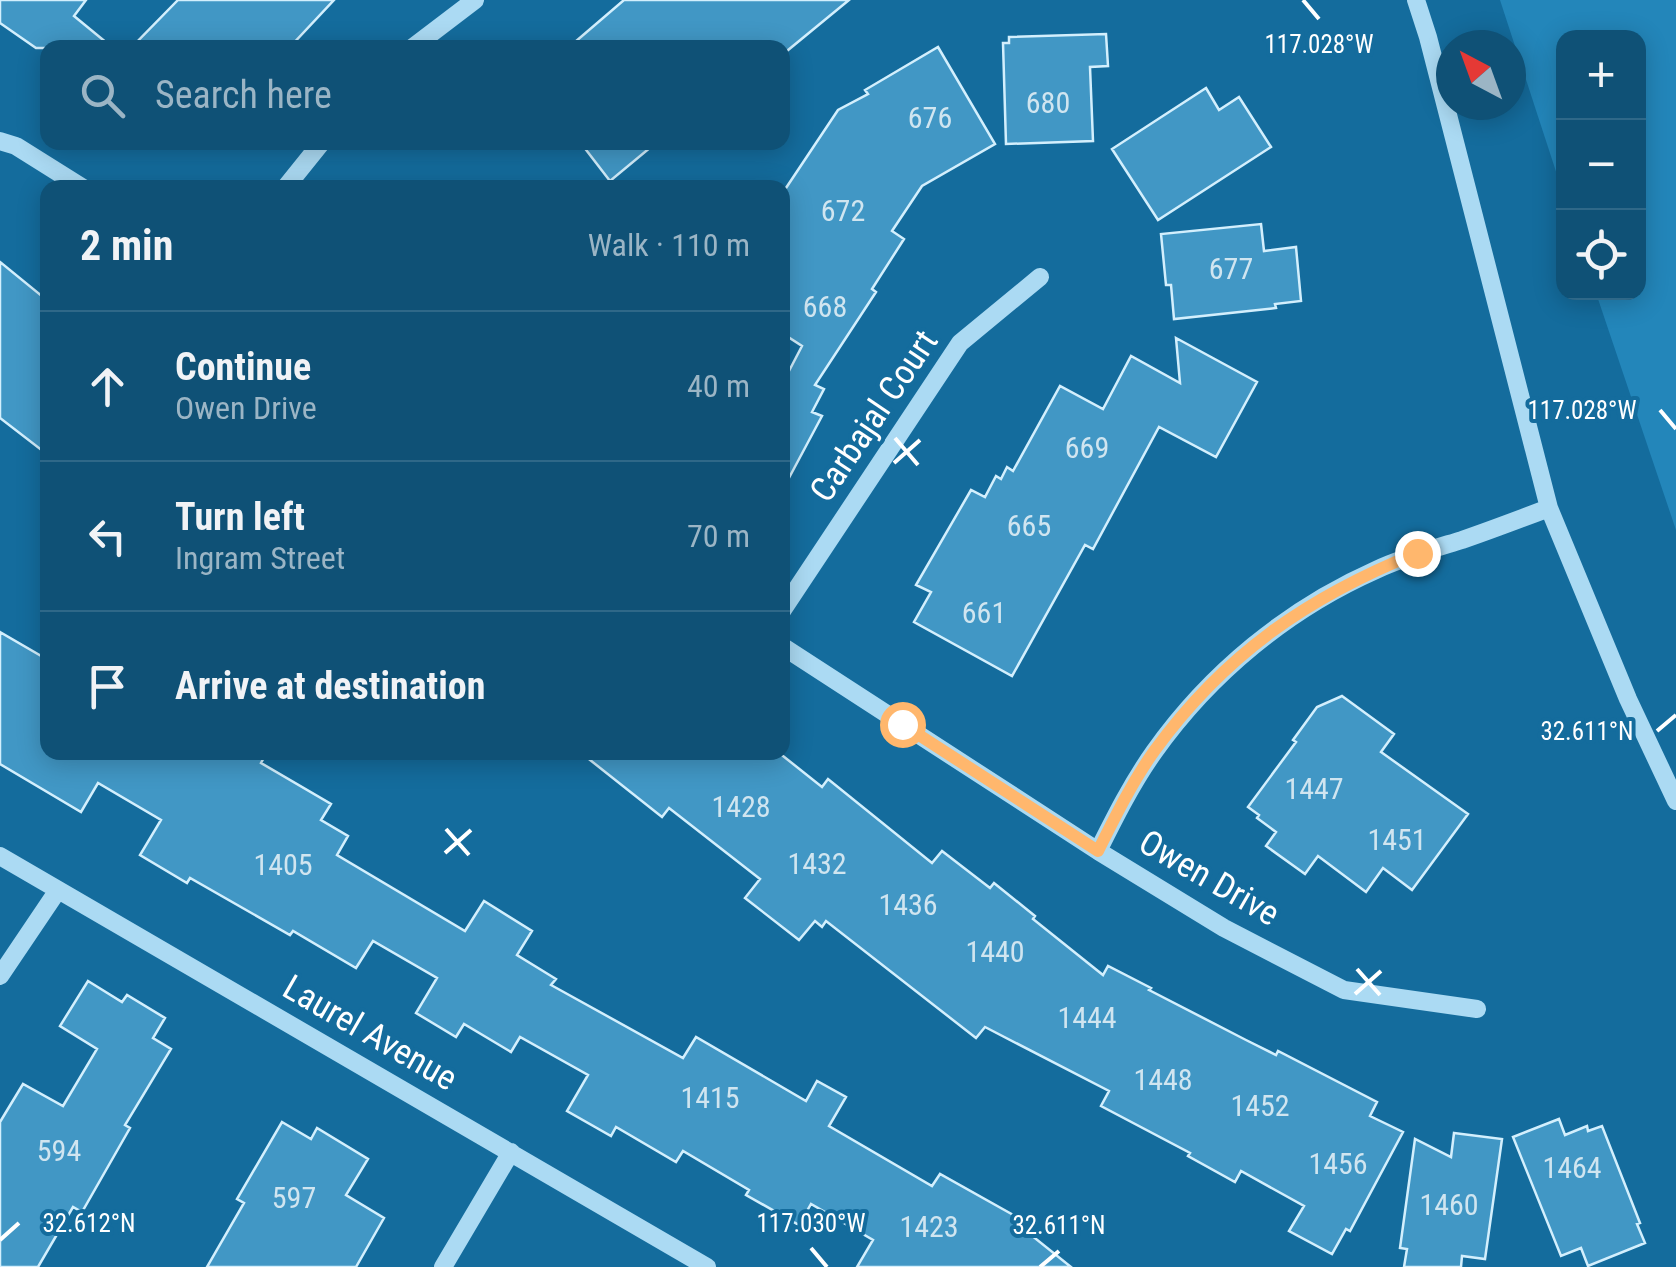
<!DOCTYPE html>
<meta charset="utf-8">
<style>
body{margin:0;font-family:"Roboto Condensed",sans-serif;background:#18577b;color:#f1f3f6}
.controls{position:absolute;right:30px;top:30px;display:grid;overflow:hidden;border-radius:20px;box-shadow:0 5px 25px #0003}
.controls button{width:90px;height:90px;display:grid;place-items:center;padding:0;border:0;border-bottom:2px solid #2f6888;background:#0f5176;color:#f1f3f6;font:50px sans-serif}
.compass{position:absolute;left:1436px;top:30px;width:90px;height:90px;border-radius:50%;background:#0f5176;box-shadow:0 5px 25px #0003;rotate:319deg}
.stop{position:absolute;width:30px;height:30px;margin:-22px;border:8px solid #ffb76d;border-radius:50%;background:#fff}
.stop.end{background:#ffb76d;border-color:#fff;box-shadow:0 2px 10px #0008}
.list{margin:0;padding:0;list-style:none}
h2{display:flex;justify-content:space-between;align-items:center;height:130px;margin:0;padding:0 40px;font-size:42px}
h2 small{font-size:32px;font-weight:400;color:#9bb5c5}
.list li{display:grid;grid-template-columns:65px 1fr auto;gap:30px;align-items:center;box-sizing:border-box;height:150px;padding:0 40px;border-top:2px solid #2f6888}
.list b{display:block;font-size:38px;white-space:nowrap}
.list p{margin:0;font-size:32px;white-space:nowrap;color:#9bb5c5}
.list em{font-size:32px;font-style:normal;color:#9bb5c5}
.icon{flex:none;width:55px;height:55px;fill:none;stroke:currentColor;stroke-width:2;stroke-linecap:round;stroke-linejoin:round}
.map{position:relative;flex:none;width:1676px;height:1267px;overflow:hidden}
.search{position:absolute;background:#0f5176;box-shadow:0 5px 25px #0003;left:40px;top:40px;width:750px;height:110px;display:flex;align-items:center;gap:25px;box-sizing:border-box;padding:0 35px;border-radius:20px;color:#9bb5c5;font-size:38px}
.panel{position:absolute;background:#0f5176;box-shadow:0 5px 25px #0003;left:40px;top:180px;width:750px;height:580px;border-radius:20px}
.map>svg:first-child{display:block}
.green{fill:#2386ba}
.building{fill:#4197c5;stroke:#d3effd;stroke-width:2.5}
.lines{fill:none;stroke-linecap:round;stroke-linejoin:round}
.minor{stroke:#abdaf3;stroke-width:18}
.route{stroke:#ffb76d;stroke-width:12}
.ticks{fill:none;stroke:#fff;stroke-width:4}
.labels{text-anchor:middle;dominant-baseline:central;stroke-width:8;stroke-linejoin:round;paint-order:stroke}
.number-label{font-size:30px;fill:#d0e5f0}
.street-label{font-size:35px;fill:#fff;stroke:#146c9d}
.ticks-label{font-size:25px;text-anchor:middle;fill:#fff;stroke:#146c9d;stroke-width:8;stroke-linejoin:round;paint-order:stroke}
</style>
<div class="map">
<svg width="1676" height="1267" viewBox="0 0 1676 1267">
<rect width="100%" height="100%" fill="#146c9d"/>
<!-- green -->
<path class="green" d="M1500 0H1676V530L1596 293 1638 292V38H1564L1563 193Z"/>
<!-- building -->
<path class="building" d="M0 0H86L74 16 113 48H36L0 23Z
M178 0H334L289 48H131Z
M624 0H849L782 55V48H568Z
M1106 34 1108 66 1090 67 1093 141 1006 144 1003 43H1009V37Z
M938 47 995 144 922 186 892 231 904 239 872 289 876 292 815 385 824 389 812 412 822 416 782 491V368L789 371 802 346 782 333V194L838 110 868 94 865 90Z
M1206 88 1219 110 1239 97 1271 147 1158 220 1112 149Z
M580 142H657L610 181Z
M1261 224 1264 251 1296 247 1301 301 1275 304 1276 308 1174 319 1171 285H1166L1161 234Z
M0 262 48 301V455L0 418Z
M1176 338 1257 382 1216 457 1159 427 1093 549 1085 545 1012 676 914 622 931 592 916 585 971 490 985 497 996 476 1001 479 1007 467 1013 471 1060 386 1103 409 1131 356 1180 383Z
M0 632 48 660V752H267L261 763 331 804 321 820 348 836 337 855 465 931 484 901 532 931 517 955 556 979 551 985 683 1058 696 1037 806 1101 817 1081 846 1097 829 1126 932 1186 940 1174 1024 1221 1021 1227 1071 1267H857L873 1240 811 1204 799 1225 746 1195 749 1190 683 1151 676 1162 616 1127 611 1136 567 1111 588 1075 520 1037 511 1052 464 1024 456 1037 416 1013 437 978 373 941 356 968 293 931 290 935 190 878 187 883 140 855 161 820 98 783 81 812 0 764Z
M1342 696 1394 734 1381 752 1468 814 1412 890 1383 868 1366 892 1318 856 1305 874 1266 846 1276 832 1257 818 1259 815 1248 807 1296 742 1293 740 1317 707Z
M580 752H778L822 787 828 779 932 863 942 851 990 888 994 883 1035 916 1033 919 1103 975 1108 966 1151 988 1149 990 1246 1040 1276 1055 1278 1051 1377 1102 1370 1116 1403 1132 1350 1231 1346 1229 1332 1254 1289 1231 1304 1206 1241 1171 1235 1182 1188 1156 1190 1153 1101 1106 1109 1091 985 1027 976 1038 826 921 822 927 815 921 799 940 745 898 760 879 669 808 662 817Z
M88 981 122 1002 127 995 165 1018 153 1038 171 1049 125 1125 130 1128 82 1212 73 1207 38 1267H0V1122L23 1084 63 1106 97 1049 60 1026Z
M1559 1119 1565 1135 1587 1126 1588 1131 1602 1126 1640 1223 1637 1224 1645 1243 1588 1266 1581 1248 1561 1256 1513 1137Z
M282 1122 311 1139 317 1128 368 1159 346 1195 384 1218 356 1267H207L244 1203 237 1199Z
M1454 1133 1502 1139 1485 1259 1462 1256 1461 1267H1404L1407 1249 1400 1248 1415 1139 1451 1157Z"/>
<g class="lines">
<!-- minor -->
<path class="minor" d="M1416 0 1428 37 1549 508 1628 699 1676 801
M412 48 475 0
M0 141 16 146 83 188
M285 188 322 142
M782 611 960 343 1040 277
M782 646 1098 851 1224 928 1344 990 1477 1009
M1098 851C1115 817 1132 783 1154 752 1210 673 1288 609 1376 570 1404 557 1433 549 1462 540 1491 530 1520 519 1549 508
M0 856 707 1267
M0 976 58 890
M443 1267 511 1152"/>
</g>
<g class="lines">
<!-- route -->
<path class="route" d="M902 724 1098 851C1115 817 1132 782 1155 750 1225 654 1308 597 1417 553"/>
</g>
<!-- ticks -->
<path class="ticks" d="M1303 0 1319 19M1660 410 1676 429M895 438 918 465M894 463 920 440M1657 731 1676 715M446 829 469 855M445 853 471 830M1357 969 1380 995M1355 994 1381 971M0 1240 19 1223M811 1248 827 1267M1040 1267 1059 1251"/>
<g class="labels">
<!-- number labels -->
<g class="number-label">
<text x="1048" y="102">680</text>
<text x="930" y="117">676</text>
<text x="843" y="210">672</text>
<text x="1231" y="268">677</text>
<text x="825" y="306">668</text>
<text x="1087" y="447">669</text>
<text x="1029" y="525">665</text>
<text x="984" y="612">661</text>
<text x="1314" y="788">1447</text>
<text x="741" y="806">1428</text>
<text x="1397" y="839">1451</text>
<text x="817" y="863">1432</text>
<text x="283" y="864">1405</text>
<text x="908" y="904">1436</text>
<text x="995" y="951">1440</text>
<text x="1087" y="1017">1444</text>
<text x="1163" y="1079">1448</text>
<text x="710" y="1097">1415</text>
<text x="1260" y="1105">1452</text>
<text x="59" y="1150">594</text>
<text x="1338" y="1163">1456</text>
<text x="1572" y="1167">1464</text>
<text x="294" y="1197">597</text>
<text x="1449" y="1204">1460</text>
<text x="929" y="1226">1423</text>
</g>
<!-- street labels -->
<g class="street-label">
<text transform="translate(874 416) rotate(-56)">Carbajal Court</text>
<text transform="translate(1209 878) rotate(30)">Owen Drive</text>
<text transform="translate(370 1033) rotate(30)">Laurel Avenue</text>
</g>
</g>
<g class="ticks-label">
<text x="1319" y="53">117.028°W</text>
<text x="1582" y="419">117.028°W</text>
<text x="1587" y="740">32.611°N</text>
<text x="811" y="1232">117.030°W</text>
<text x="89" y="1232">32.612°N</text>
<text x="1059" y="1234">32.611°N</text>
</g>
</svg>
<div class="controls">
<button>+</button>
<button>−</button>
<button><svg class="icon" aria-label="locate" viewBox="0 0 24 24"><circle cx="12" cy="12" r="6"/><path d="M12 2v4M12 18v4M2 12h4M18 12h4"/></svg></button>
</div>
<svg class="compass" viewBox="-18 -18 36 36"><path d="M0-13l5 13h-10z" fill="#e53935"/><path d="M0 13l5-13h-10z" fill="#9bb5c5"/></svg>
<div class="stop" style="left:902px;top:724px"></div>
<div class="stop end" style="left:1417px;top:553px"></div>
<div class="search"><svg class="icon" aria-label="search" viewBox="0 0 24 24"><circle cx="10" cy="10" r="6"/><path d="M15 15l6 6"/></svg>Search here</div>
<section class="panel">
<h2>2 min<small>Walk · 110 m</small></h2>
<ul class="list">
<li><svg class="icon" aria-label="ahead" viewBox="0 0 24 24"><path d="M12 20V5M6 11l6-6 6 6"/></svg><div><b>Continue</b><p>Owen Drive</p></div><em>40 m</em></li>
<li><svg class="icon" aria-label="left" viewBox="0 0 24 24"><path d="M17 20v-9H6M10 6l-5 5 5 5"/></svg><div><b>Turn left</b><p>Ingram Street</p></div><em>70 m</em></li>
<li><svg class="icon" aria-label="arrive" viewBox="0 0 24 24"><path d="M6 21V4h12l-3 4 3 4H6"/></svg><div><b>Arrive at destination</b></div></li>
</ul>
</section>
</div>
